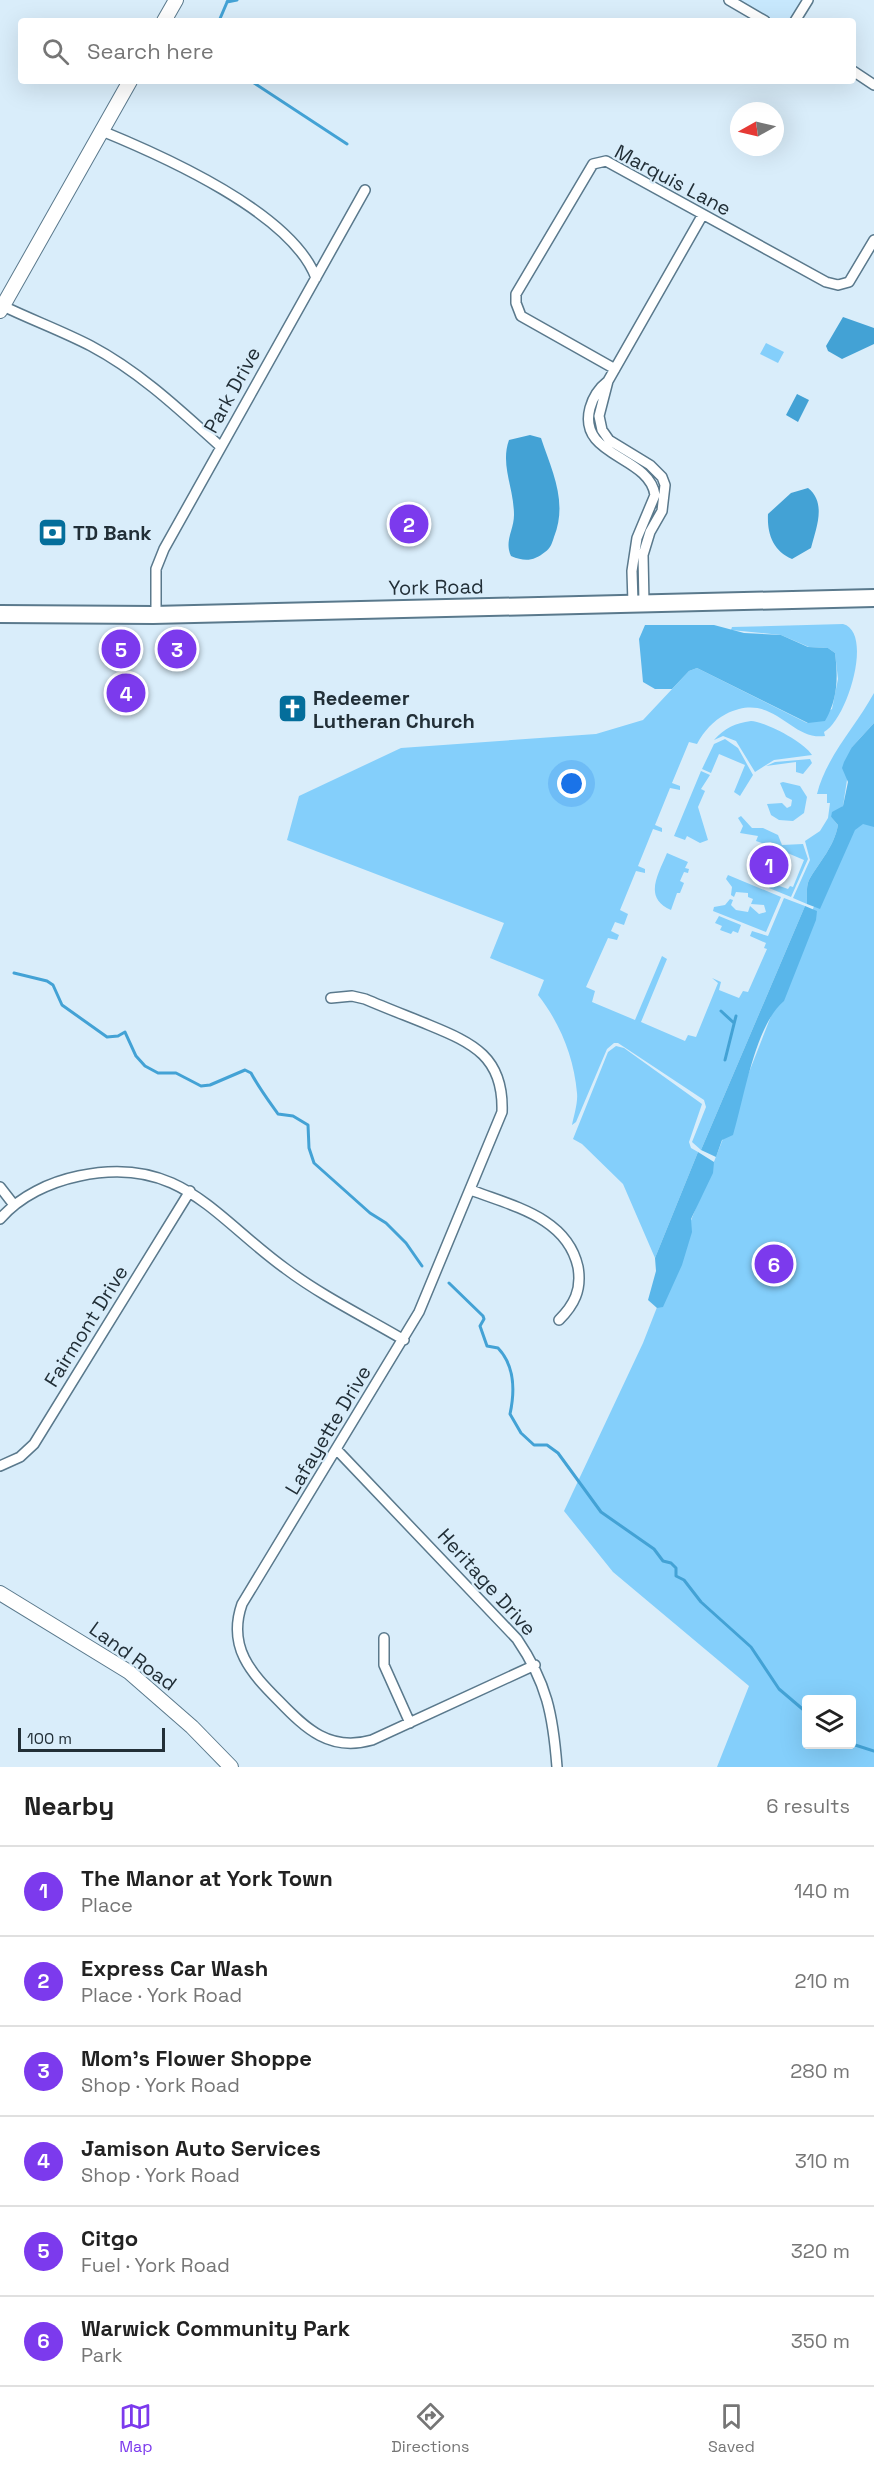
<!DOCTYPE html>
<meta charset="utf-8">
<style>
body{margin:0;font-family:"Space Grotesk",sans-serif;background:#f2f2f2;color:#222}
.controls{position:absolute;right:18px;bottom:18px;display:grid;overflow:hidden;border-radius:6px;box-shadow:0 6px 24px #0002}
.controls button{width:54px;height:54px;display:grid;place-items:center;padding:0;border:0;border-bottom:2px solid #e0e0e0;background:#fff;color:#222;font:30px sans-serif}
.compass{position:absolute;left:730px;top:102px;width:54px;height:54px;border-radius:50%;background:#fff;box-shadow:0 6px 24px #0002;rotate:262deg}
.scale{position:absolute;left:18px;bottom:15px;width:147px;box-sizing:border-box;padding-left:6px;border:3px solid #222f37;border-top:0;font-size:16px;line-height:21px;white-space:nowrap;color:#222f37;-webkit-text-stroke:4px #d9edfa;paint-order:stroke}
.you{position:absolute;left:572px;top:784px;width:21px;height:21px;margin:-15px;border:4px solid #fff;border-radius:50%;background:#1a73e8;box-shadow:0 0 0 9px #1a73e833}
.badge{display:grid;place-items:center;width:39px;height:39px;border-radius:50%;background:#7c3aed;color:#fff;font-size:20px;font-weight:700}
.pin{position:absolute;translate:-50% -50%;border:3px solid #fff;box-shadow:0 2px 6px #0006}
.list{margin:0;padding:0;list-style:none}
h2{display:flex;justify-content:space-between;align-items:center;height:78px;margin:0;padding:0 24px;font-size:26px}
h2 small{font-size:20px;font-weight:400;color:#767676}
.list li{display:grid;grid-template-columns:39px 1fr auto;gap:18px;align-items:center;box-sizing:border-box;height:90px;padding:0 24px;border-top:2px solid #e0e0e0}
.list b{display:block;font-size:22px;white-space:nowrap}
.list p{margin:0;font-size:20px;white-space:nowrap;color:#767676}
.list em{font-size:20px;font-style:normal;color:#767676}
.icon{flex:none;width:33px;height:33px;fill:none;stroke:currentColor;stroke-width:2;stroke-linecap:round;stroke-linejoin:round}
.map{position:relative;flex:none;width:874px;height:1767px;overflow:hidden}
.search{position:absolute;background:#fff;box-shadow:0 6px 24px #0002;left:18px;right:18px;top:18px;height:66px;display:flex;align-items:center;gap:15px;box-sizing:border-box;padding:0 21px;border-radius:6px;color:#767676;font-size:22px}
.sheet{height:618px;background:#fff}
nav{display:flex;justify-content:space-around;align-items:center;box-sizing:border-box;height:84px;border-top:2px solid #e0e0e0;background:#fff;font-size:16px;color:#767676}
nav a{display:grid;justify-items:center;gap:3px}
nav .on{color:#7c3aed}
.map>svg:first-child{display:block}
.built{fill:#c7e8fd}
.green{fill:#84cffb;fill-rule:evenodd}
.forest{fill:#59b6ea}
.water{fill:#43a2d5}
.lines{fill:none;stroke-linecap:round;stroke-linejoin:round}
.stream{stroke:#43a2d5;stroke-width:3}
.street-casing{stroke:#5a798c;stroke-width:12}
.secondary-casing{stroke:#5a798c;stroke-width:16}
.highway-casing{stroke:#5a798c;stroke-width:20}
.street{stroke:#fff;stroke-width:9}
.secondary{stroke:#fff;stroke-width:14}
.highway{stroke:#fff;stroke-width:16}
.labels{text-anchor:middle;dominant-baseline:central;stroke-width:4.5;stroke-linejoin:round;paint-order:stroke}
.street-label{font-size:20px;fill:#222f37;stroke:#d9edfa}
.poi-label{font-size:20px;font-weight:bold;fill:#222f37;stroke:#d9edfa;text-anchor:start}
</style>
<div class="map">
<svg width="874" height="1767" viewBox="0 0 874 1767">
<rect width="100%" height="100%" fill="#d9edfa"/>
<!-- built -->
<path class="built" d="M729 0H808L795 21H765Z"/>
<!-- green -->
<path class="green" d="M766 343 784 352 778 363 760 354Z
M843 624C874 632 847 720 824 732L825 736C789 741 774 690 726 714 713 721 704 731 697 744L689 742 672 783 680 786V790L670 788 655 825 662 828V832L653 829 638 866 645 869V873L636 871 620 910 628 914 624 925 615 922 611 931 619 935 617 940 608 938 586 987 595 991 592 1002 635 1020 662 956 667 959 641 1022 685 1041 688 1035 696 1037 718 983 712 978 721 982 719 990 739 998 743 991 748 992 767 949 764 948 766 943 750 936 752 931 768 936 784 898 805 906 701 1150 692 1142 706 1107 704 1100 618 1043H614L607 1049 576 1122 572 1125C574 1115 578 1103 577 1093 574 1057 560 1023 538 995L544 980 490 958 504 923 287 840 299 796 401 748 596 734 643 720 689 671 697 668 807 723 832 709 838 679 835 653 828 648 809 647 781 635 731 630 732 627Z
M874 693V723L852 747 843 806 831 817 838 825C834 847 820 861 809 880 806 886 807 897 807 904L793 898 810 860 805 841 820 831 828 818 830 803H827V794H817C826 757 856 726 874 693Z
M751 721C766 722 804 742 812 755L774 760 755 772 736 741 723 736 714 740C725 728 735 723 751 721Z
M725 739 738 748 753 775 740 796 734 792 745 765 719 754 711 773 702 769 714 744Z
M874 753V1767H717L749 1686 613 1572 564 1511 643 1343ZM806 1700H852V1744H806Z
M810 759 812 763 803 774 796 772V762L766 766 775 762Z
M701 771 710 775 701 789 705 791 698 807 708 840 700 843 687 836 685 840 674 836Z
M783 782 800 786 807 797 804 813 793 821 779 820 771 815 767 804 782 803 787 808 791 806 792 800 786 797 780 783Z
M741 816 752 828H763L778 835 782 845 803 844 808 859 791 897 769 888 771 883 788 889 790 886 793 887 804 860 778 849V846L770 842 768 845 756 841 758 836 740 833 743 826 738 818Z
M667 853 688 862 685 868 689 869 688 873 684 872 680 881 684 883 680 893H677L671 910C643 898 658 875 667 853Z
M728 875 781 897 766 932 713 911 714 907 725 905 730 899 733 900 731 905 736 910 748 912 750 906 759 914 766 912 764 905 751 904 753 899 748 897V893L736 892 734 897 731 895 732 887 726 879Z
M719 916 741 925 738 933 733 931 731 934 720 930 722 926 715 923Z
M616 1046 624 1048 702 1104 689 1142 691 1148 698 1152 655 1258 623 1184 582 1144 573 1139 608 1052Z"/>
<!-- forest -->
<path class="forest" d="M645 625H714L744 633 781 635 808 647 828 648 835 653C838 677 838 699 825 721L808 723 697 668 689 671 672 689H655L643 682 639 639Z
M874 723V827L863 824 855 830 820 909 807 904C807 897 806 886 809 880 820 861 834 847 838 825L831 817 832 812 843 806 848 782 842 768 844 762 852 747Z
M805 906 817 911 816 920 784 1001C755 1025 744 1099 733 1135L722 1140 716 1157 701 1150Z
M698 1152 714 1162 713 1173 691 1219 692 1232 682 1265 663 1307 657 1308 648 1300 656 1271 655 1258Z"/>
<!-- water -->
<path class="water" d="M843 317 874 328V344L842 359 828 351 826 346Z
M797 394 809 400 798 422 786 415Z
M530 435 541 438C552 471 568 502 554 537 552 543 551 548 545 552 534 561 525 562 511 556 504 541 514 530 514 515 514 488 500 465 509 440Z
M808 488C827 503 816 528 811 548L792 559C773 551 767 534 768 514L791 493Z"/>
<g class="lines">
<!-- stream -->
<path class="stream" d="M227 2 237 0
M219 21 228 0
M251 81 347 144
M14 973 47 981 53 985 62 1005 107 1037 118 1036 125 1032 136 1056 145 1066 158 1073H176L201 1086 210 1085 245 1070 251 1073C259 1088 268 1100 278 1114L293 1116 308 1125 309 1148 314 1163 370 1213 386 1223 406 1243 422 1266
M721 1011 734 1023
M725 1060 736 1016
M449 1283 483 1316 484 1319 480 1326 487 1346 498 1348C515 1366 515 1391 510 1414L521 1433 534 1445H547L558 1453 601 1512 654 1549 663 1561 671 1563 676 1568V1576L684 1580 701 1602 751 1647 779 1689 806 1712
M852 1744 874 1751"/>
<defs>
<path id="street" d="M729 0 765 21
M795 21 808 0
M853 71 874 85
M102 131C163 156 292 213 316 278
M3 306C32 320 62 331 91 346 140 372 180 410 221 447
M615 369 521 316 516 303V294L593 164 606 161 826 282 838 285 849 282 874 240
M608 381C599 388 593 397 590 408 577 457 649 455 655 495L637 538 632 571 633 603
M644 603 643 555 650 532 662 511 665 485 662 477 650 465 609 440 602 430 599 416 608 381 702 216
M156 614V569L164 549 365 190
M331 998 352 996 365 999C386 1008 407 1016 429 1025 473 1043 504 1057 502 1112L419 1312 242 1604C227 1647 251 1673 279 1701 306 1729 330 1752 372 1740L535 1665
M0 1187 14 1205
M471 1190C512 1206 567 1217 578 1267 582 1290 574 1305 559 1320
M0 1219C20 1196 50 1182 79 1176 180 1154 215 1218 286 1269 322 1296 365 1317 404 1340
M337 1450 517 1639C547 1683 553 1715 557 1767
M0 1466 20 1457 34 1444 190 1191
M384 1638V1665L410 1723"/>
<path id="secondary" d="M164 21 176 0
M0 311 130 81
M0 1593 129 1672 192 1727 231 1767"/>
<path id="highway" d="M0 614 153 615 874 598"/>
</defs>
<!-- street casing -->
<use href="#street" class="street-casing"/>
<!-- secondary casing -->
<use href="#secondary" class="secondary-casing"/>
<!-- highway casing -->
<use href="#highway" class="highway-casing"/>
<!-- street -->
<use href="#street" class="street"/>
<!-- secondary -->
<use href="#secondary" class="secondary"/>
<!-- highway -->
<use href="#highway" class="highway"/>
</g>
<!-- icons -->
<defs>
<symbol id="bank-square" viewBox="-11 -11 22 22"><rect x="-9" y="-9" width="18" height="18" rx="4" fill="#046e9b" stroke="#d9edfa"/><path d="M-6-4H6V4H-6ZM0-2.3a2.3 2.3 0 1 0 0 4.6a2.3 2.3 0 1 0 0-4.6Z" fill="#fff"/></symbol>
<symbol id="church-square" viewBox="-11 -11 22 22"><rect x="-9" y="-9" width="18" height="18" rx="4" fill="#046e9b" stroke="#d9edfa"/><path d="M-1.2-6h2.4v3.5h3.3v2.4h-3.3V6h-2.4V-.1h-3.3v-2.4h3.3Z" fill="#fff"/></symbol>
</defs>
<g fill-rule="evenodd">
<use href="#bank-square" x="36" y="516" width="33" height="33"/>
<use href="#church-square" x="276" y="692" width="33" height="33"/>
</g>
<g class="labels">
<!-- street labels -->
<g class="street-label">
<text transform="translate(673 180) rotate(28)">Marquis Lane</text>
<text transform="translate(232 390) rotate(-61)">Park Drive</text>
<text transform="translate(436 587) rotate(-1)">York Road</text>
<text transform="translate(86 1326) rotate(-58)">Fairmont Drive</text>
<text transform="translate(328 1430) rotate(-59)">Lafayette Drive</text>
<text transform="translate(487 1582) rotate(48)">Heritage Drive</text>
<text transform="translate(133 1656) rotate(36)">Land Road</text>
</g>
<!-- poi labels -->
<g class="poi-label">
<text x="73" y="533">TD Bank</text>
<text x="313" y="698">Redeemer<tspan x="313" dy="23">Lutheran Church</tspan></text>
</g>
</g>
</svg>
<div class="controls">
<button><svg class="icon" aria-label="layers" viewBox="0 0 24 24"><path d="M12 4l9 5-9 5-9-5zM3 14l9 5 9-5"/></svg></button>
</div>
<svg class="compass" viewBox="-18 -18 36 36"><path d="M0-13l5 13h-10z" fill="#e53935"/><path d="M0 13l5-13h-10z" fill="#767676"/></svg>
<div class="scale">100 m</div>
<div class="you"></div>
<div class="pin badge" style="left:769px;top:865px">1</div>
<div class="pin badge" style="left:409px;top:524px">2</div>
<div class="pin badge" style="left:177px;top:649px">3</div>
<div class="pin badge" style="left:126px;top:693px">4</div>
<div class="pin badge" style="left:121px;top:649px">5</div>
<div class="pin badge" style="left:774px;top:1264px">6</div>
<div class="search"><svg class="icon" aria-label="search" viewBox="0 0 24 24"><circle cx="10" cy="10" r="6"/><path d="M15 15l6 6"/></svg>Search here</div>
</div>
<section class="sheet">
<h2>Nearby<small>6 results</small></h2>
<ul class="list">
<li><span class="badge">1</span><div><b>The Manor at York Town</b><p>Place</p></div><em>140 m</em></li>
<li><span class="badge">2</span><div><b>Express Car Wash</b><p>Place · York Road</p></div><em>210 m</em></li>
<li><span class="badge">3</span><div><b>Mom's Flower Shoppe</b><p>Shop · York Road</p></div><em>280 m</em></li>
<li><span class="badge">4</span><div><b>Jamison Auto Services</b><p>Shop · York Road</p></div><em>310 m</em></li>
<li><span class="badge">5</span><div><b>Citgo</b><p>Fuel · York Road</p></div><em>320 m</em></li>
<li><span class="badge">6</span><div><b>Warwick Community Park</b><p>Park</p></div><em>350 m</em></li>
</ul>
</section>
<nav>
<a class="on"><svg class="icon" aria-label="map" viewBox="0 0 24 24"><path d="M3 6l6-2 6 2 6-2v14l-6 2-6-2-6 2zM9 4v14M15 6v14"/></svg>Map</a>
<a><svg class="icon" aria-label="directions" viewBox="0 0 24 24"><path d="M12 3l9 9-9 9-9-9zM9 14v-3h6M13 9l2 2-2 2"/></svg>Directions</a>
<a><svg class="icon" aria-label="saved" viewBox="0 0 24 24"><path d="M7 4h10v16l-5-4-5 4z"/></svg>Saved</a>
</nav>
